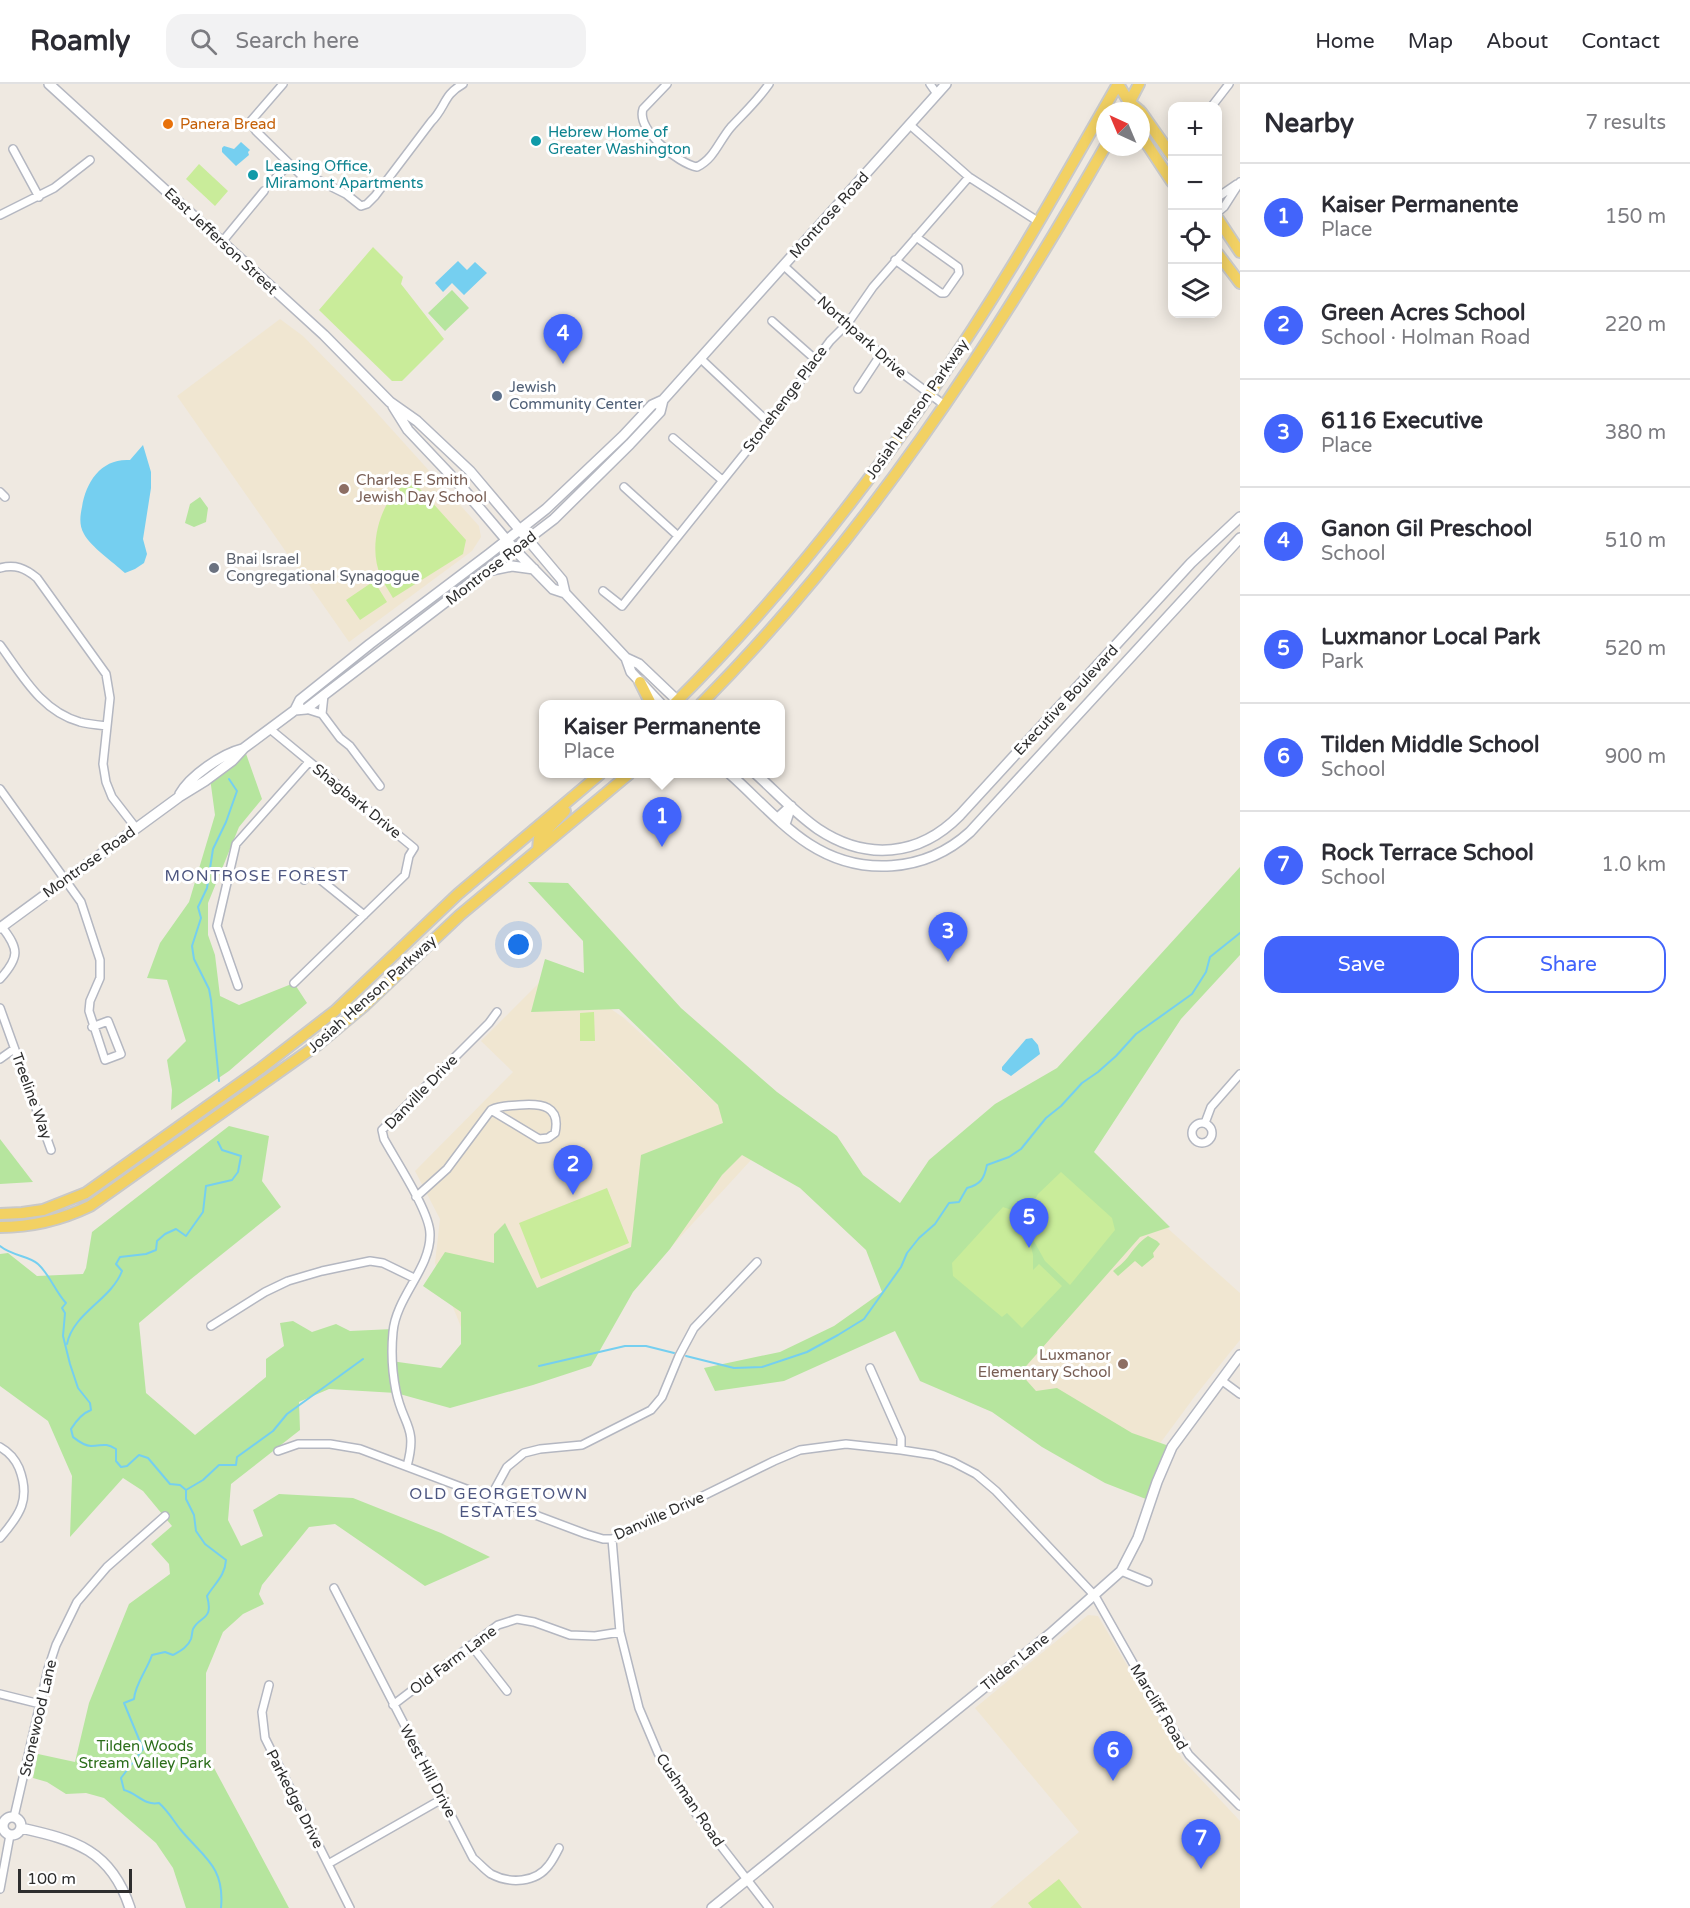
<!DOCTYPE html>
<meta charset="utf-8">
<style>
body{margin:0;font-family:"Varela Round",sans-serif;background:#f2f2f3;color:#2b2b33}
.controls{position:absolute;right:18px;top:18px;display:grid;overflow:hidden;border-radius:12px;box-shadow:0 3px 15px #0003}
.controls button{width:54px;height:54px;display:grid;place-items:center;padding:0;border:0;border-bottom:2px solid #e1e1e2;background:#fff;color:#2b2b33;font:30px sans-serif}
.compass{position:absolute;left:1096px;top:18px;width:54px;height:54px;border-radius:50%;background:#fff;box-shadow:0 3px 15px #0003;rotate:316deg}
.scale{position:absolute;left:18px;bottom:15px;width:114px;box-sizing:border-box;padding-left:6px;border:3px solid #2e2e2e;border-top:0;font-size:16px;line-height:21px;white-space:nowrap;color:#2e2e2e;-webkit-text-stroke:4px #fff;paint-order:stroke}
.you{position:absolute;left:519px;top:861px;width:21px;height:21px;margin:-15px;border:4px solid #fff;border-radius:50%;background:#1a73e8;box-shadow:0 0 0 9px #1a73e833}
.badge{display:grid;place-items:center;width:39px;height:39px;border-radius:50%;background:#4264fb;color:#fff;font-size:20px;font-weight:700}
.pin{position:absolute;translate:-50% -50px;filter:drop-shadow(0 2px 3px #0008)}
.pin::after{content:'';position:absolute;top:32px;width:21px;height:18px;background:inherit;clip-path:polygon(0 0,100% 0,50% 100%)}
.popup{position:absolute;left:539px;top:616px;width:246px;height:78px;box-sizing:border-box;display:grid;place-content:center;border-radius:12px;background:#fff;filter:drop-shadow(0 2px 4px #0005);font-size:20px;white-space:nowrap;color:#7c7c81}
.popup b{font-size:22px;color:#2b2b33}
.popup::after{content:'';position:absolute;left:50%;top:100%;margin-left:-12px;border:12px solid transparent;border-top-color:#fff}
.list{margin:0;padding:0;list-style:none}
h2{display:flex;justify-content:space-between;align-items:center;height:78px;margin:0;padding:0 24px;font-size:26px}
h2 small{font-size:20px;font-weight:400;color:#7c7c81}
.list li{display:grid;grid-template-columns:39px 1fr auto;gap:18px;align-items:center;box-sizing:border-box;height:108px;padding:0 24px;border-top:2px solid #e1e1e2}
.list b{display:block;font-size:22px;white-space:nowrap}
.list p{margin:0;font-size:20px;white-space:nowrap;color:#7c7c81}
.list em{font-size:20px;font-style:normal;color:#7c7c81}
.actions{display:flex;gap:12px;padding:18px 24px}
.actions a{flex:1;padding:14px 0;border:2px solid #4264fb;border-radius:18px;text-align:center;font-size:21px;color:#4264fb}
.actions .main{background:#4264fb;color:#fff}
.icon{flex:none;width:33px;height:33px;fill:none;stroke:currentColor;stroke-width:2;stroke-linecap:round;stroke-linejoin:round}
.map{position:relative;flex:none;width:1240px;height:1824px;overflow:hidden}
header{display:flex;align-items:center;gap:36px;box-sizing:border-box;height:84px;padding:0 30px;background:#fff;border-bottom:2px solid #e1e1e2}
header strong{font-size:28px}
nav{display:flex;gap:33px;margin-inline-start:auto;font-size:21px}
.search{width:420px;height:54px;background:#f2f2f3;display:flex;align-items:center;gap:15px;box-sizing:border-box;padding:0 21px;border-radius:18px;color:#7c7c81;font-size:22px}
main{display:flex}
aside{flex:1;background:#fff}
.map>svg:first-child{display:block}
.education{fill:#f0e6d1}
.green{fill:#b6e59e}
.pitch{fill:#c9ec9a}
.water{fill:#75cff0}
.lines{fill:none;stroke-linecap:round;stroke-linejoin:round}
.stream{stroke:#75cff0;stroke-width:2}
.minor-casing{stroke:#b4b7c1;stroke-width:10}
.tertiary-casing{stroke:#b4b7c1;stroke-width:12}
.primary-casing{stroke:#c9c9c9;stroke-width:14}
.minor{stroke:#fff;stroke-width:7}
.tertiary{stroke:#fff;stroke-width:9}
.primary{stroke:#f2d163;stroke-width:10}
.food-dot{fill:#e8710a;stroke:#fff;stroke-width:2}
.culture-dot{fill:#0f9aa8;stroke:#fff;stroke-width:2}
.service-dot{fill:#5c6f8a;stroke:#fff;stroke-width:2}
.education-dot{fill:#8d6e63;stroke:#fff;stroke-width:2}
.worship-dot{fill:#6b7280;stroke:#fff;stroke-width:2}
.labels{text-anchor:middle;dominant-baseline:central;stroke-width:6;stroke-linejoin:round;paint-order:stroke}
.food-label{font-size:15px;fill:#c56008;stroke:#fff;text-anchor:start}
.culture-label{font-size:15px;fill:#0d838f;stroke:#fff;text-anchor:start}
.street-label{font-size:15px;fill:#2e2e2e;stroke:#fff}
.service-label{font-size:15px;fill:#4e5e75;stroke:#fff;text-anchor:start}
.education-label{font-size:15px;fill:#785e54;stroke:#fff;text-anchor:start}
.worship-label{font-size:15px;fill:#5b616d;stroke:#fff;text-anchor:start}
.park-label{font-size:15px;fill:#2c6e1b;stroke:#fff}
.neighbourhood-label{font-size:16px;letter-spacing:1.5px;fill:#4d5680;stroke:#fff}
</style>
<header>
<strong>Roamly</strong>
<div class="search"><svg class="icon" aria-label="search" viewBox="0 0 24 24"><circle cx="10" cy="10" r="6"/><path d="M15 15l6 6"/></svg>Search here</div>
<nav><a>Home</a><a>Map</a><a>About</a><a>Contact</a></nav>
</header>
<main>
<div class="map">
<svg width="1240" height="1824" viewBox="0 0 1240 1824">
<rect width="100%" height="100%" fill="#efe9e1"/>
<!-- education -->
<path class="education" d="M280 235 303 252 358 308 479 442 481 453 472 467 349 558 177 312Z
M553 885 624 934 763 1063 569 1274 472 1270 435 1179 440 1135 415 1087 513 988 481 957Z
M1145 1124 1240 1209V1256L1195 1312 1150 1373 1010 1303 1088 1186Z
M1088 1531 1098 1532 1183 1676 1240 1737V1824H990L1079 1748 975 1624Z"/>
<!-- green -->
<path class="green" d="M452 206 469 224 445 247 428 229Z
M200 413 208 424 206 438 194 443 185 439 190 420Z
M244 664 262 715 239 743 208 819V851L215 871 220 912 239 921 294 899 307 919 229 987 171 1026 172 1006 167 976 186 957 167 896 147 894 160 859 189 818 215 731 210 694Z
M1240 783V871L1181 935 1094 1068 1170 1143 1140 1153 1020 1289 1036 1307 1057 1304 1132 1349 1172 1363 1151 1417 1105 1399 1042 1363 992 1328 920 1297 895 1247 784 1297 715 1307 704 1284 780 1268 834 1242 882 1208 866 1166 800 1104 742 1071 722 1091 670 1165 633 1208 591 1282 533 1301 450 1324 396 1309 329 1305 299 1318 300 1346 231 1400 228 1436 241 1462 263 1452 253 1426 279 1410 353 1414 441 1449 490 1473 425 1502 335 1440 309 1443 262 1501 259 1510 264 1520 243 1530 223 1548 206 1589V1669L289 1824H186L173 1784 156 1759 104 1714 86 1709 66 1710 47 1698 33 1694 38 1670 75 1678 89 1619 129 1520 170 1490 169 1480 151 1460 172 1442 143 1407 123 1394 70 1453 72 1392 48 1337 0 1302V1170L8 1169 37 1192 83 1190 86 1184 92 1148 229 1042 269 1052 262 1097 281 1123 191 1195 139 1239 146 1309 195 1351 266 1293V1275L284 1262 280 1239 293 1237 312 1248 336 1240 350 1247 393 1245 391 1277 441 1284 461 1260V1228L423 1202 445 1168 494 1179V1150L505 1139 537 1204 631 1163 641 1071 723 1039 718 1021 619 925 531 928 545 875 584 889 583 857 528 798 568 799 681 924 777 1008 837 1052 863 1091 900 1119 929 1076 995 1020 1057 984Z
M0 1055 33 1098 0 1100Z
M1148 1152 1157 1157 1160 1160 1153 1169 1154 1173 1142 1183 1135 1177 1118 1192 1113 1187C1118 1183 1124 1178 1128 1173 1134 1165 1138 1159 1148 1152Z"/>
<!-- pitch -->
<path class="pitch" d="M199 80 228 107 215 122 186 95Z
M373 163 403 193 401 200 444 255 402 297H392L319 226Z
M411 395 466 456 463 470 393 514C389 507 384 500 381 493 370 469 376 436 390 415 396 407 404 401 411 395Z
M374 497 387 518 360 536 346 516Z
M594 928 595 957H580V929Z
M1061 1088 1112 1134 1115 1146 1070 1201 1045 1177 1030 1150 1032 1121 1038 1110Z
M607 1104 629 1159 541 1195 519 1139Z
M1003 1123 1023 1130 1033 1171V1186L1039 1180 1062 1202 1022 1244 1007 1229 1002 1233 953 1192 952 1179Z
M1059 1795 1082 1824H1032L1028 1819Z"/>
<!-- water -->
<path class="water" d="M241 58 250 66 248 68 249 71 236 82 222 68V64L224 62 234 65Z
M458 177 467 186 475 178 487 189 464 211 452 199 443 208 435 199Z
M143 361 151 388V404L143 455 147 470 144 479 135 485 125 489C113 478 91 463 84 450 79 442 80 432 82 423 86 397 102 374 130 376Z
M1032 954 1038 961 1040 970 1011 992 1002 986V983L1026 955Z"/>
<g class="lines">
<!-- stream -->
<path class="stream" d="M219 997 211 916 209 905 194 875 192 862 201 834 198 823 207 804 213 765 226 738 237 707 229 695
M0 1162C12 1172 30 1172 38 1180 50 1191 55 1207 66 1219L62 1224 65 1229 63 1252 70 1280 78 1304 90 1319 91 1326C83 1329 76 1337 71 1345L73 1353C78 1357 84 1362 91 1362 103 1362 104 1358 116 1365V1377L121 1383 127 1382 139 1371 148 1374 170 1400 180 1401 186 1406V1415L194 1431 196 1447 205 1460 226 1476C225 1492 215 1499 207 1512 214 1537 200 1531 193 1545 192 1548 192 1552 191 1555 188 1563 180 1567 173 1571L165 1568 152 1571C147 1586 135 1600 134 1615L124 1619 143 1665 121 1694 124 1706C137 1709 144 1722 159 1719 168 1727 173 1736 180 1745 203 1773 225 1782 221 1824
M67 1260C73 1229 111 1216 122 1187L116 1180 120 1173 146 1170 156 1166 157 1157 165 1150 176 1145 186 1152 203 1128 206 1102 232 1096 238 1088 241 1072 222 1066 218 1058
M686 1272 734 1284 762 1283 807 1268 838 1251 864 1235 901 1183 907 1169 919 1154 935 1140 949 1119 959 1118 967 1104C981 1100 984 1095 987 1081L1009 1073 1021 1065 1046 1034 1061 1022 1082 999 1098 988 1116 972 1136 950 1192 910 1206 888 1210 873 1240 849
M539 1282 625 1262H646L674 1269
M186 1406 203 1396 219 1381H236L237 1373 273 1347 287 1330 363 1275"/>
<defs>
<path id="minor" d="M283 0 250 38 256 47 301 91 316 95 346 110 361 122 367 120 375 112 431 38C446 23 443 11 463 0
M667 0 643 25C636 46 679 80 697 83 714 75 719 57 731 43 744 29 758 16 769 0
M930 0 937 10
M1212 22 1229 0
M910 41 969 93 1039 138
M13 65 39 113
M271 99 289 80
M1218 113 1237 100
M1218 128 1224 123 1240 98
M0 131 54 104 90 76
M222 158 264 107
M895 176 941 209H945L959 189 958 183 916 153
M784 182 899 287 943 320
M772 237 816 276
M701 275 769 339
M858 305 881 270
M673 354 722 396
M624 403 678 452
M0 408 5 413
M0 484C15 480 25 484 37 494L106 590 110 614 103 680 106 698 112 713 136 744
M603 507 622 522 769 339 830 257 848 239 873 203 969 93
M0 561C22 591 41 627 80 638 88 640 98 641 107 642
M306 625 322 630 340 654 350 662 380 702
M322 630 324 611
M270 645 414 764 409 772 405 791 294 899
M0 705 81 818 100 876V894L90 917 89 927 105 976 121 970 108 937 92 943
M304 796 311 788 364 831
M0 895C20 873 19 865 2 843
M238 902 217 842 236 760 309 678
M0 924 51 1066
M0 975 14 965
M1205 1039 1211 1023 1240 990
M1192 1049a10 10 0 1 1 20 0a10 10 0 1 1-20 0Z
M416 1113 447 1085 491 1026C501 1021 509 1022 519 1021 542 1019 561 1022 555 1049L548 1054 539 1055 491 1026
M211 1242 265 1208 288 1197 322 1187 370 1177 383 1179 414 1194
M870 1284 901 1354V1366
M1221 1296 1240 1310
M0 1363C9 1368 15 1375 19 1384 31 1415 20 1431 0 1454
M278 1367 298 1360H330L360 1365 586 1450 603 1455H612L636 1445 774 1377 800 1366 846 1360 901 1366 934 1371 953 1378 976 1390 996 1407 1095 1512 1138 1588 1189 1671 1240 1722
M407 1382C418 1342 403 1342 396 1307 392 1287 391 1268 393 1248 396 1213 431 1184 430 1150 430 1128 396 1077 384 1055L382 1046 489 939 497 928
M490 1414 507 1383 524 1369 540 1365 582 1361 651 1326 662 1313 679 1272 694 1244 757 1178
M612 1455 620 1548 639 1624 658 1669 697 1731 769 1824
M1121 1487 1148 1498
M334 1504 473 1774C479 1779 485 1786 491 1790 510 1800 536 1799 549 1781 553 1776 556 1770 559 1764
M471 1561 507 1607
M269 1601 262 1628 265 1654 350 1824
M0 1610 40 1620
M393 1621 498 1541 517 1535 534 1538 570 1551 595 1552 620 1548
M14 1733 48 1585 56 1561 77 1518 107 1483 165 1432
M328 1780 442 1715
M0 1805 10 1751"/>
<path id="tertiary" d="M49 0 324 251 390 318 417 337 470 387 562 496 565 509 626 574 639 580 681 620
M393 322 408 346 459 400 515 466 553 505 565 509
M492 486 512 482 534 485
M626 574 631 588 661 620
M295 626 306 625 324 611 554 435 630 360 660 328 663 316
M730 690C756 713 780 741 809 760 860 793 925 789 970 748L1240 454
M756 690C776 708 795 729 818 745 866 777 919 773 960 731L1191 479 1240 433
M180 710C190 692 222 670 242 665
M778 734 791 722 785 740
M0 844 179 713 205 697 232 677 244 664 295 626 300 616 370 560 489 470 546 425 623 352 652 321 663 316 946 0
M3 1742a9 9 0 1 1 18 0a9 9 0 1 1-18 0Z
M21 1744C75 1756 111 1766 130 1824
M712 1824 1050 1550 1121 1487 1138 1454 1157 1398 1172 1363 1240 1271"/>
<path id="primary" d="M1118 0 1129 18 1140 27
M1125 27 1139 0
M1141 28 1172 72
M1141 51 1172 98
M1218 135 1240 168
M1218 170 1240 199
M640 598 651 620
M674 620C807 488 919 336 1016 176 1051 118 1084 59 1118 0
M701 620C862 458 992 261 1105 63
M538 766 539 754 565 727
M0 1130 22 1129 43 1126 86 1109 260 985 335 927 458 810 600 690
M0 1143C32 1143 61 1136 90 1122L317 961 365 921 460 831 629 690"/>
</defs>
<!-- minor casing -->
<use href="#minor" class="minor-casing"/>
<!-- tertiary casing -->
<use href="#tertiary" class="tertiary-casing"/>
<!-- primary casing -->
<use href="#primary" class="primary-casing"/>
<!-- minor -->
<use href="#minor" class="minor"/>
<!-- tertiary -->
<use href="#tertiary" class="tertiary"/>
<!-- primary -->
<use href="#primary" class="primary"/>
</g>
<!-- markers -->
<circle class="food-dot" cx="168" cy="40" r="6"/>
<g class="culture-dot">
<circle cx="536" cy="57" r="6"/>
<circle cx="253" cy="91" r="6"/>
</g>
<circle class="service-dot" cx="497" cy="312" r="6"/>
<g class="education-dot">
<circle cx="344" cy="405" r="6"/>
<circle cx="1123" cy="1280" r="6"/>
</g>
<circle class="worship-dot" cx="214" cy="484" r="6"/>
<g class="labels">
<!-- food labels -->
<g class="food-label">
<text x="180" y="40">Panera Bread</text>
</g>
<!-- culture labels -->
<g class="culture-label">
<text x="548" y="48">Hebrew Home of<tspan x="548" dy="17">Greater Washington</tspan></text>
<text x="265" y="82">Leasing Office,<tspan x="265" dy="17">Miramont Apartments</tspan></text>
</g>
<!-- street labels -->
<g class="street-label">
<text transform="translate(829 131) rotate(-48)">Montrose Road</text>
<text transform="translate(221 157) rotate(43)">East Jefferson Street</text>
<text transform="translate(862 253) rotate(42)">Northpark Drive</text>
<text transform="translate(785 315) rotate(-53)">Stonehenge Place</text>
<text transform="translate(917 325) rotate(-55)">Josiah Henson Parkway</text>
<text transform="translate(491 484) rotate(-38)">Montrose Road</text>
<text transform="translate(1066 616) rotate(-47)">Executive Boulevard</text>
<text transform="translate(357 717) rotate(39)">Shagbark Drive</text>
<text transform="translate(89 778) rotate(-36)">Montrose Road</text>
<text transform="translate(372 910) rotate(-42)">Josiah Henson Parkway</text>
<text transform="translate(421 1008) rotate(-46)">Danville Drive</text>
<text transform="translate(32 1012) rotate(70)">Treeline Way</text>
<text transform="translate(659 1432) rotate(-24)">Danville Drive</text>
<text transform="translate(453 1576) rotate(-37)">Old Farm Lane</text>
<text transform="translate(1015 1578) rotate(-39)">Tilden Lane</text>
<text transform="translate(1159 1623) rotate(59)">Marcliff Road</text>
<text transform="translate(38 1634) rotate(-77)">Stonewood Lane</text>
<text transform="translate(428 1687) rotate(62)">West Hill Drive</text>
<text transform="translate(295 1715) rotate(63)">Parkedge Drive</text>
<text transform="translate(690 1716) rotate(56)">Cushman Road</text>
</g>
<!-- service labels -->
<g class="service-label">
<text x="509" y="303">Jewish<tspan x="509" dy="17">Community Center</tspan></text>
</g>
<!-- education labels -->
<g class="education-label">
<text x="356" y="396">Charles E Smith<tspan x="356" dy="17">Jewish Day School</tspan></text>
<text x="1111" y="1271" text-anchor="end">Luxmanor<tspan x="1111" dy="17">Elementary School</tspan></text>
</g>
<!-- worship labels -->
<g class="worship-label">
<text x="226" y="475">Bnai Israel<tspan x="226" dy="17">Congregational Synagogue</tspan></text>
</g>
<!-- park labels -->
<g class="park-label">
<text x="145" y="1662">Tilden Woods<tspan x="145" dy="17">Stream Valley Park</tspan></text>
</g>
<!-- neighbourhood labels -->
<g class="neighbourhood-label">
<text x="257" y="792">MONTROSE FOREST</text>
<text x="499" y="1410">OLD GEORGETOWN<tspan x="499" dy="18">ESTATES</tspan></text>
</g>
</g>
</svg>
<div class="controls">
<button>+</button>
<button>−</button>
<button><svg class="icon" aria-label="locate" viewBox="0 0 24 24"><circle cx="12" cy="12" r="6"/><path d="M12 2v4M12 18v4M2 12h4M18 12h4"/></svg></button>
<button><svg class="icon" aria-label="layers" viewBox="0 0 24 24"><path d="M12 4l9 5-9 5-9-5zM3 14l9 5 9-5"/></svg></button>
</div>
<svg class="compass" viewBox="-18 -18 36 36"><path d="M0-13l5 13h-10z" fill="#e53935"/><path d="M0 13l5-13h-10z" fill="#7c7c81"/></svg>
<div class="scale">100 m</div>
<div class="you"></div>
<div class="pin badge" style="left:662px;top:763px">1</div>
<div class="popup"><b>Kaiser Permanente</b>Place</div>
<div class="pin badge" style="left:573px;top:1111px">2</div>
<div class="pin badge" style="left:948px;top:878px">3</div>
<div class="pin badge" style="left:563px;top:280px">4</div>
<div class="pin badge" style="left:1029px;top:1164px">5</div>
<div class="pin badge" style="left:1113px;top:1697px">6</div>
<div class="pin badge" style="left:1201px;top:1785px">7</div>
</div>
<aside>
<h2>Nearby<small>7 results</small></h2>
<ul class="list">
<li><span class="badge">1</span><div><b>Kaiser Permanente</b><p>Place</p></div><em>150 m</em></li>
<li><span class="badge">2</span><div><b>Green Acres School</b><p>School · Holman Road</p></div><em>220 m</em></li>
<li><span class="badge">3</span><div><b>6116 Executive</b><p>Place</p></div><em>380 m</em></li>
<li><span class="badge">4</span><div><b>Ganon Gil Preschool</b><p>School</p></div><em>510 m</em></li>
<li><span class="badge">5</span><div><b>Luxmanor Local Park</b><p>Park</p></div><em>520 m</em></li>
<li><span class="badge">6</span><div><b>Tilden Middle School</b><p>School</p></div><em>900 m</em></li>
<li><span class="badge">7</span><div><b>Rock Terrace School</b><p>School</p></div><em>1.0 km</em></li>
</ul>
<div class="actions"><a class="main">Save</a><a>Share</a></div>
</aside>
</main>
